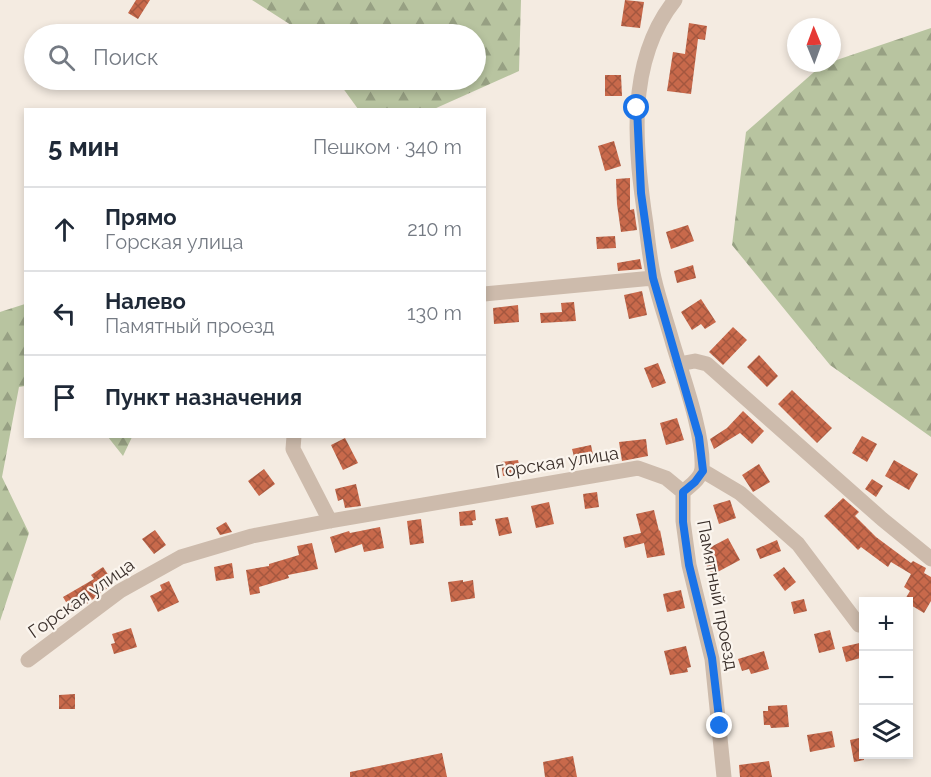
<!DOCTYPE html>
<html lang="ru">
<meta charset="utf-8">
<style>
body{margin:0;font-family:Raleway,sans-serif;background:#f6f6f7;color:#1f2937}
.controls{position:absolute;right:18px;bottom:18px;display:grid;overflow:hidden;border-radius:0px;box-shadow:0 3px 9px #0003}
.controls button{width:54px;height:54px;display:grid;place-items:center;padding:0;border:0;border-bottom:2px solid #e0e1e3;background:#fff;color:#1f2937;font:30px sans-serif}
.compass{position:absolute;left:787px;top:18px;width:54px;height:54px;border-radius:50%;background:#fff;box-shadow:0 3px 9px #0003;rotate:359deg}
.stop{position:absolute;width:18px;height:18px;margin:-14px;border:4px solid #1a73e8;border-radius:50%;background:#fff}
.stop.end{background:#1a73e8;border-color:#fff;box-shadow:0 2px 6px #0008}
.list{margin:0;padding:0;list-style:none}
h2{display:flex;justify-content:space-between;align-items:center;height:78px;margin:0;padding:0 24px;font-size:26px}
h2 small{font-size:20px;font-weight:400;color:#747a83}
.list li{display:grid;grid-template-columns:39px 1fr auto;gap:18px;align-items:center;box-sizing:border-box;height:84px;padding:0 24px;border-top:2px solid #e0e1e3}
.list b{display:block;font-size:22px;white-space:nowrap}
.list p{margin:0;font-size:20px;white-space:nowrap;color:#747a83}
.list em{font-size:20px;font-style:normal;color:#747a83}
.icon{flex:none;width:33px;height:33px;fill:none;stroke:currentColor;stroke-width:2;stroke-linecap:round;stroke-linejoin:round}
.map{position:relative;flex:none;width:931px;height:777px;overflow:hidden}
.search{position:absolute;background:#fff;box-shadow:0 3px 9px #0003;left:24px;top:24px;width:462px;height:66px;display:flex;align-items:center;gap:15px;box-sizing:border-box;padding:0 21px;border-radius:33px;color:#747a83;font-size:22px}
.panel{position:absolute;background:#fff;box-shadow:0 3px 9px #0003;left:24px;top:108px;width:462px;height:330px;border-radius:0px}
.map>svg:first-child{display:block}
.forest{fill:url(#forest-firs)}
.building{fill:url(#building-cross-hatch)}
.lines{fill:none;stroke-linecap:round;stroke-linejoin:round}
.minor{stroke:#cdbbac;stroke-width:15}
.route{stroke:#1a73e8;stroke-width:8}
.labels{text-anchor:middle;dominant-baseline:central;stroke-width:4.5;stroke-linejoin:round;paint-order:stroke}
.street-label{font-size:18px;fill:#3b302b;stroke:#fbf5ee}
</style>
<div class="map">
<svg width="931" height="777" viewBox="0 0 931 777">
<defs>
<pattern id="forest-firs" width="22" height="20" patternUnits="userSpaceOnUse" patternTransform="scale(1.5)"><rect width="22" height="20" fill="#b8c4a0"/><path d="M5 1l3.5 6h-7zM16 11l3.5 6h-7z" fill="#97a083"/></pattern>
<pattern id="building-cross-hatch" width="8" height="8" patternUnits="userSpaceOnUse" patternTransform="scale(1.5)"><rect width="8" height="8" fill="#c8694b"/><path d="M0 0l8 8M0 8l8-8" fill="none" stroke="#a4573f"/></pattern>
</defs>
<rect width="100%" height="100%" fill="#f4ebe1"/>
<!-- forest -->
<path class="forest" d="M252 0H521L519 71 434 109H358L337 80H476V34H305Z
M931 28V437L830 365 732 245 746 132 822 65Z
M25 304V386L19 387 2 477 29 533 0 621V312Z
M108 437H132L123 456Z"/>
<!-- building -->
<path class="building" d="M136 0H150L138 19 128 13Z
M625 0 644 2 640 28 621 26Z
M689 23 707 26 705 40 698 39 691 94 667 91 673 52 685 54Z
M605 75H621L622 96H605Z
M614 141 621 166 605 171 598 146Z
M630 178V210L634 209 637 230 621 232 617 204 616 179Z
M688 225 694 241 671 249 666 232Z
M615 236 616 248 597 249 596 237Z
M640 259 642 269 618 271 617 263Z
M693 265 696 278 677 283 674 271Z
M642 291 647 315 629 319 624 295Z
M701 299 716 322 705 329 701 324 692 330 681 312Z
M574 302 576 321 541 323 540 313 562 312 561 303Z
M518 305 519 322 494 324 493 308Z
M733 327 747 340 723 365 709 352Z
M759 355 778 376 767 387 747 367Z
M658 363 666 383 652 388 644 368Z
M792 390 832 428 817 443 778 404Z
M743 411 764 431 752 444 740 433 714 449 710 439 727 428Z
M677 418 684 440 666 445 660 423Z
M862 436 877 444 867 462 852 453Z
M345 438 358 463 343 470 331 445Z
M646 439 648 456 622 461 619 442Z
M591 445 594 460 576 464 572 449Z
M518 460 521 473 503 476 501 462Z
M894 460 918 474 909 490 885 476Z
M759 464 770 482 753 492 742 475Z
M264 469 275 484 259 496 248 481Z
M872 479 883 486 876 497 865 489Z
M356 484 361 506 345 508 343 499 338 501 335 489Z
M597 492 599 507 585 509 583 494Z
M843 498 859 512 855 516 876 537 911 563 913 561 926 568 924 573 931 577V601L924 613 909 604V602L904 601 910 591 904 587 911 574 891 562 888 567 861 547 858 550 824 516Z
M730 500 736 518 719 524 713 505Z
M549 502 554 524 536 528 531 506Z
M475 510 476 520 472 521 473 525 460 526 459 512Z
M654 510 659 531 660 530 665 555 647 558 644 543 625 548 623 537 641 533 636 514Z
M508 517 512 533 499 536 495 519Z
M421 519 424 543 410 545 407 521Z
M226 522 232 532 220 535 216 528Z
M380 527 384 548 364 552 362 544 335 553 330 537 349 531 350 533Z
M155 530 166 545 154 554 142 539Z
M728 538 740 560 712 575 705 563 714 558 709 548Z
M777 540 781 551 760 559 756 549Z
M312 543 318 569 288 575 289 578 259 587 260 593 250 595 246 570 269 566V564L299 555 297 546Z
M232 563 234 578 216 581 214 567Z
M103 567 114 583 88 603 72 612 63 597 94 579 91 575Z
M784 567 796 582 785 591 773 575Z
M463 580V582L473 580 475 598 451 602 448 582Z
M169 581 179 602 158 612 150 596 162 590 160 585Z
M681 590 685 608 667 612 663 594Z
M804 599 807 611 794 614 791 602Z
M131 628 137 647 114 654 111 644 115 643 112 634Z
M830 630 835 649 819 653 814 634Z
M864 642V657L846 662 842 647Z
M686 646 691 667 687 668 688 672 670 675 664 651Z
M764 651 769 669 751 674 749 669 742 671 738 659Z
M75 694V709H59V695Z
M787 705 789 727 771 728 770 725H764L763 711H768V706Z
M832 731 835 747 810 752 807 735Z
M864 737V760L854 762 850 740Z
M442 753 447 777H350V772Z
M573 756 577 777H545L543 762Z
M769 761 772 777H740L739 765Z"/>
<g class="lines">
<!-- minor -->
<path class="minor" d="M675 0C625 62 635 151 646 224 648 242 650 261 654 278 659 300 667 322 673 344 683 377 704 435 702 468 702 478 690 486 683 492
M484 294 653 278
M679 364 695 361 707 364 882 519 931 559
M294 436 293 449 330 521
M703 471 740 493 798 544 859 625
M683 492V521L689 565 712 659 724 777
M28 660 120 591 181 557 252 536 330 521 638 468 666 478 683 492"/>
</g>
<g class="lines">
<!-- route -->
<path class="route" d="M637 108 641 193 653 278 699 437 703 471 695 482 683 492V522L689 565 712 658 720 726"/>
</g>
<g class="labels">
<!-- street labels -->
<g class="street-label">
<text transform="translate(557 462) rotate(-9)">Горская улица</text>
<text transform="translate(718 595) rotate(79)">Памятный проезд</text>
<text transform="translate(81 598) rotate(-35)">Горская улица</text>
</g>
</g>
</svg>
<div class="controls">
<button>+</button>
<button>−</button>
<button><svg class="icon" aria-label="layers" viewBox="0 0 24 24"><path d="M12 4l9 5-9 5-9-5zM3 14l9 5 9-5"/></svg></button>
</div>
<svg class="compass" viewBox="-18 -18 36 36"><path d="M0-13l5 13h-10z" fill="#e53935"/><path d="M0 13l5-13h-10z" fill="#747a83"/></svg>
<div class="stop" style="left:637px;top:108px"></div>
<div class="stop end" style="left:720px;top:726px"></div>
<div class="search"><svg class="icon" aria-label="search" viewBox="0 0 24 24"><circle cx="10" cy="10" r="6"/><path d="M15 15l6 6"/></svg>Поиск</div>
<section class="panel">
<h2>5 мин<small>Пешком · 340 m</small></h2>
<ul class="list">
<li><svg class="icon" aria-label="ahead" viewBox="0 0 24 24"><path d="M12 20V5M6 11l6-6 6 6"/></svg><div><b>Прямо</b><p>Горская улица</p></div><em>210 m</em></li>
<li><svg class="icon" aria-label="left" viewBox="0 0 24 24"><path d="M17 20v-9H6M10 6l-5 5 5 5"/></svg><div><b>Налево</b><p>Памятный проезд</p></div><em>130 m</em></li>
<li><svg class="icon" aria-label="arrive" viewBox="0 0 24 24"><path d="M6 21V4h12l-3 4 3 4H6"/></svg><div><b>Пункт назначения</b></div></li>
</ul>
</section>
</div>
